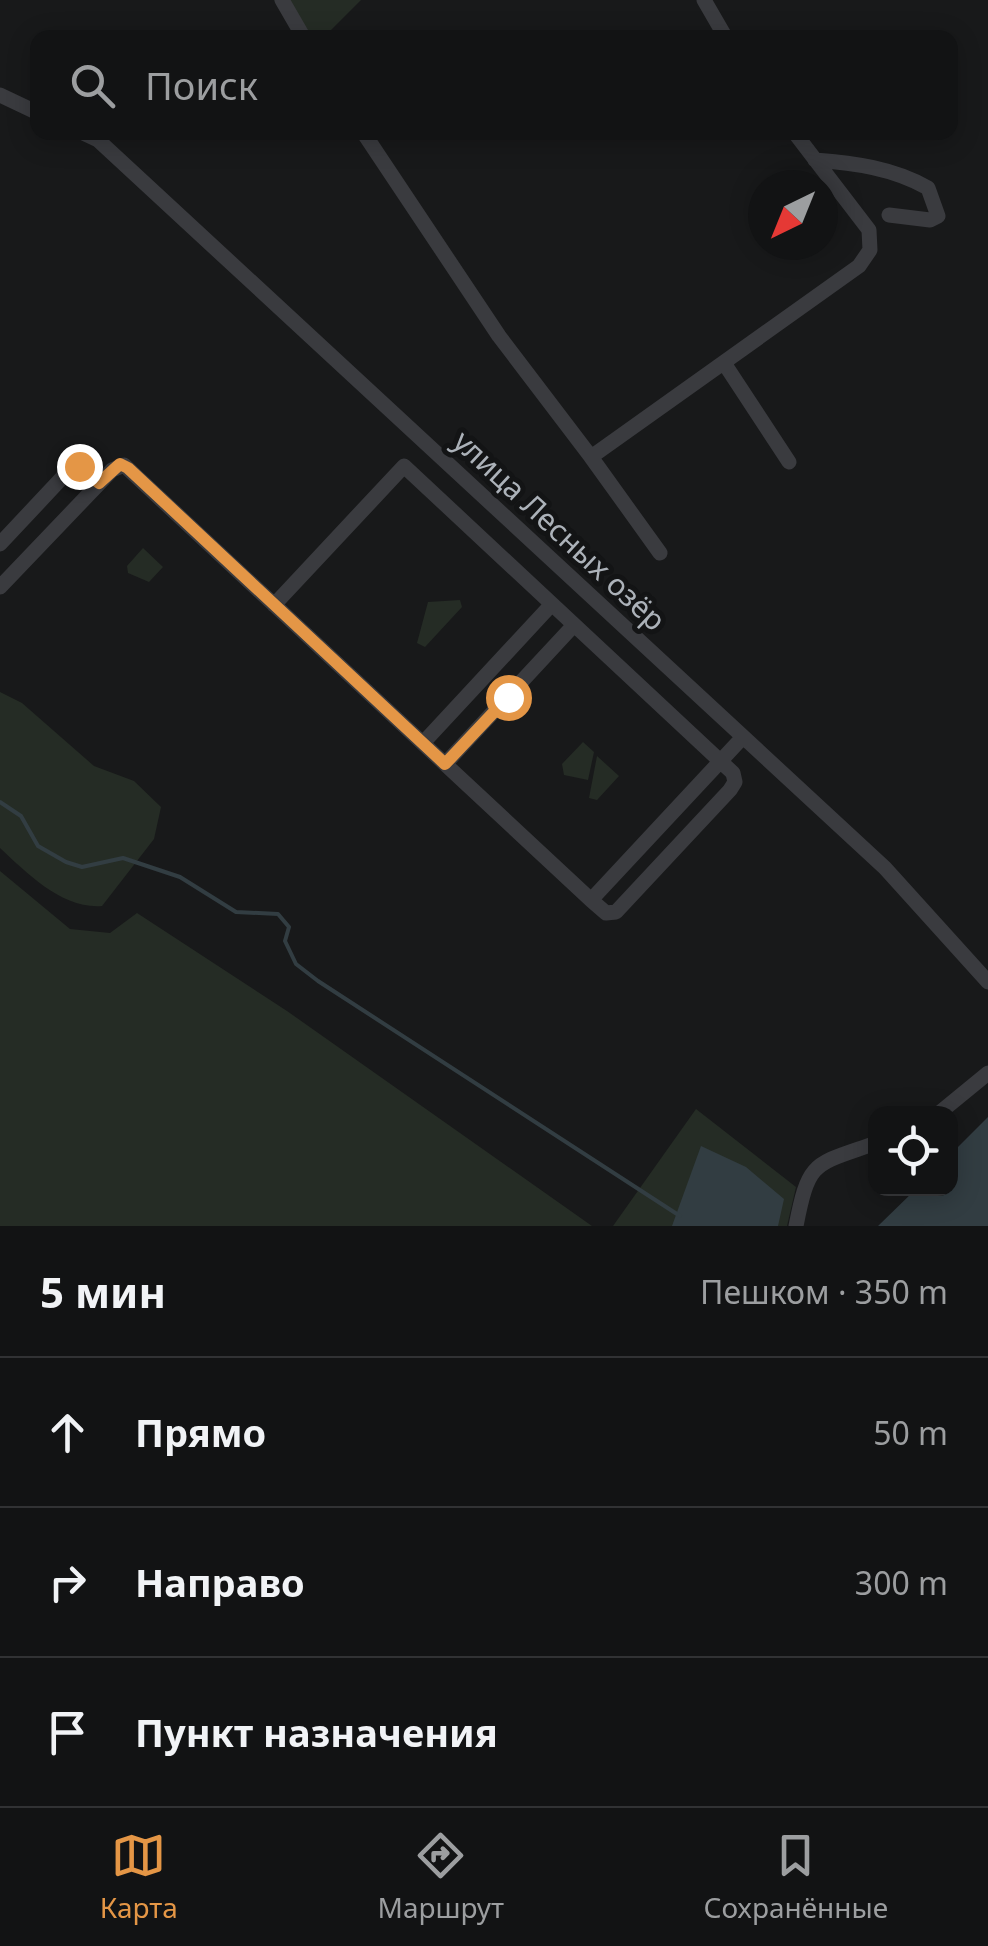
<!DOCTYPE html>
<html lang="ru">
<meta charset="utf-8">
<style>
body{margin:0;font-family:"Noto Sans",sans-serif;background:#1b1c1d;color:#f1f3f6}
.controls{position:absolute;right:30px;bottom:30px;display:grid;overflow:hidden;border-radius:20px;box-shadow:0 5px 25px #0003}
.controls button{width:90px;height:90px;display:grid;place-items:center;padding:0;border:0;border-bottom:2px solid #313234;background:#121314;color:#f1f3f6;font:50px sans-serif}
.compass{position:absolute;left:748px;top:170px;width:90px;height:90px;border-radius:50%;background:#121314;box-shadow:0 5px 25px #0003;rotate:223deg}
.stop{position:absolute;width:30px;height:30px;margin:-22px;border:8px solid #e49646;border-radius:50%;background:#fff}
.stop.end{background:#e49646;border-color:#fff;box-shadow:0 2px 10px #0008}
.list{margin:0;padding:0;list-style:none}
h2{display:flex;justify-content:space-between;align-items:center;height:130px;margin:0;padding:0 40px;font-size:42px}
h2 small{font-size:32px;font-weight:400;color:#9c9ea0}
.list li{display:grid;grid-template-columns:65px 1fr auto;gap:30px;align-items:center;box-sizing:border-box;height:150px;padding:0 40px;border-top:2px solid #313234}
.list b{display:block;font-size:38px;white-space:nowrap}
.list em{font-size:32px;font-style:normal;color:#9c9ea0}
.icon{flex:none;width:55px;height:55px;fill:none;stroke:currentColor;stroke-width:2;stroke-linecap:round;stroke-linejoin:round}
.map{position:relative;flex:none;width:988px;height:1226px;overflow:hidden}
.search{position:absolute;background:#121314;box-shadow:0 5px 25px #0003;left:30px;right:30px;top:30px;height:110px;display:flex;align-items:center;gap:25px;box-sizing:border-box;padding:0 35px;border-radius:20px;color:#9c9ea0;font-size:38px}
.sheet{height:580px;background:#121314}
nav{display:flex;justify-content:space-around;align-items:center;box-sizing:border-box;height:140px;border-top:2px solid #313234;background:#121314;font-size:28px;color:#9c9ea0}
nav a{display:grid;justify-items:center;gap:5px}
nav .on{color:#e49646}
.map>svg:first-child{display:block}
.green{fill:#252c25}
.water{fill:#323d42}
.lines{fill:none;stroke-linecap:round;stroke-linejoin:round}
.stream{stroke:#323d42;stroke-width:4}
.minor{stroke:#3a3b3f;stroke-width:15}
.route{stroke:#e49646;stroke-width:12}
.labels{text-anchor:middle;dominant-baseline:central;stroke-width:10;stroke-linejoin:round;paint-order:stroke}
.street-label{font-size:30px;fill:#acb2b9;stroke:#131415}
</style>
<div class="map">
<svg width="988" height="1226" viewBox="0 0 988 1226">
<rect width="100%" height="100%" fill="#18191a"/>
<!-- green -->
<path class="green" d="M274 0H361L323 38 297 37Z
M143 548 163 567 149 582 128 573 127 566Z
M460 600 462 607 425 647 417 643 428 602Z
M0 692 22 703 94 766 134 781 161 807 154 839 102 906C62 909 28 874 0 848Z
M583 742 594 752 588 780 564 775 562 764Z
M597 756 619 776 597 800 589 798Z
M0 871 70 929 110 933 137 913 287 1011 592 1226H0Z
M696 1109 796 1187 787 1226H613Z"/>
<!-- water -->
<path class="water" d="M988 1117V1226H878L916 1189 950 1188 951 1154Z
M701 1146 746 1167 784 1199 778 1226H672Z"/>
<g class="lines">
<!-- stream -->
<path class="stream" d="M0 802 21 816 38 846 66 862 82 867 123 858 180 877 236 912 278 914 289 927 285 941 296 964 318 981 680 1216"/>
<!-- minor -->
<path class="minor" d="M282 0 304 38
M704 0 726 38
M0 95 38 113
M81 132 98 140 885 868 988 982
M363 132 499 336 591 457
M815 160C854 163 893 168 928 188L938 216 930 220 889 215
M724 363 789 462
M0 544 73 466 82 467 99 483
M660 553 591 457 859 266 870 250 869 230 794 132
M0 587 112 470 124 465 591 900 743 737
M274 605 404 466 733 773 735 782 730 790 616 912 606 913 591 900
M423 743 552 604
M445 764 574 625
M938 1114 988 1073
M796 1226C809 1159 814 1165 876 1143"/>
</g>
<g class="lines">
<!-- route -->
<path class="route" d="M79 466 99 483 120 464 128 468 445 764 508 697"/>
</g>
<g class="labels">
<!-- street labels -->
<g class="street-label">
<text transform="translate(560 530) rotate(43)">улица Лесных озёр</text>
</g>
</g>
</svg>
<div class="controls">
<button><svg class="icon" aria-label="locate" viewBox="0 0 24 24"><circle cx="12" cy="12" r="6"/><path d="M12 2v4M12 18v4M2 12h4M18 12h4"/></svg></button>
</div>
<svg class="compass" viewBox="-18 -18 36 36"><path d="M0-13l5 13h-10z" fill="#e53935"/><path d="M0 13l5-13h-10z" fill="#9c9ea0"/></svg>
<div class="stop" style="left:508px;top:697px"></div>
<div class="stop end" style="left:79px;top:466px"></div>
<div class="search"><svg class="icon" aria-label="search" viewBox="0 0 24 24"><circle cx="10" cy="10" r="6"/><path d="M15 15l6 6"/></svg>Поиск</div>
</div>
<section class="sheet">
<h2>5 мин<small>Пешком · 350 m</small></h2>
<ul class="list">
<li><svg class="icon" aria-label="ahead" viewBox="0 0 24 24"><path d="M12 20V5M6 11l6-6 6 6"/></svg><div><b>Прямо</b></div><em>50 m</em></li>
<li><svg class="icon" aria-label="right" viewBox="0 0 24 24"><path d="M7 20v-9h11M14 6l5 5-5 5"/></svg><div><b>Направо</b></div><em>300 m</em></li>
<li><svg class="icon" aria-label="arrive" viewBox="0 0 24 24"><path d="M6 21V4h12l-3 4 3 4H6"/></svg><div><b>Пункт назначения</b></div></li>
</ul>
</section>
<nav>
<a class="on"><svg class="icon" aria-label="map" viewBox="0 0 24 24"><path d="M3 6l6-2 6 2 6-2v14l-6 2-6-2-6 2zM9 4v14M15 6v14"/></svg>Карта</a>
<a><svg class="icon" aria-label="directions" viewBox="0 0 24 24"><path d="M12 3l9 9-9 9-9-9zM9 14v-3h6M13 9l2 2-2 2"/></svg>Маршрут</a>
<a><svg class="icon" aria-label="saved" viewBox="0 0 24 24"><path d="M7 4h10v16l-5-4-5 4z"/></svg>Сохранённые</a>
</nav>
